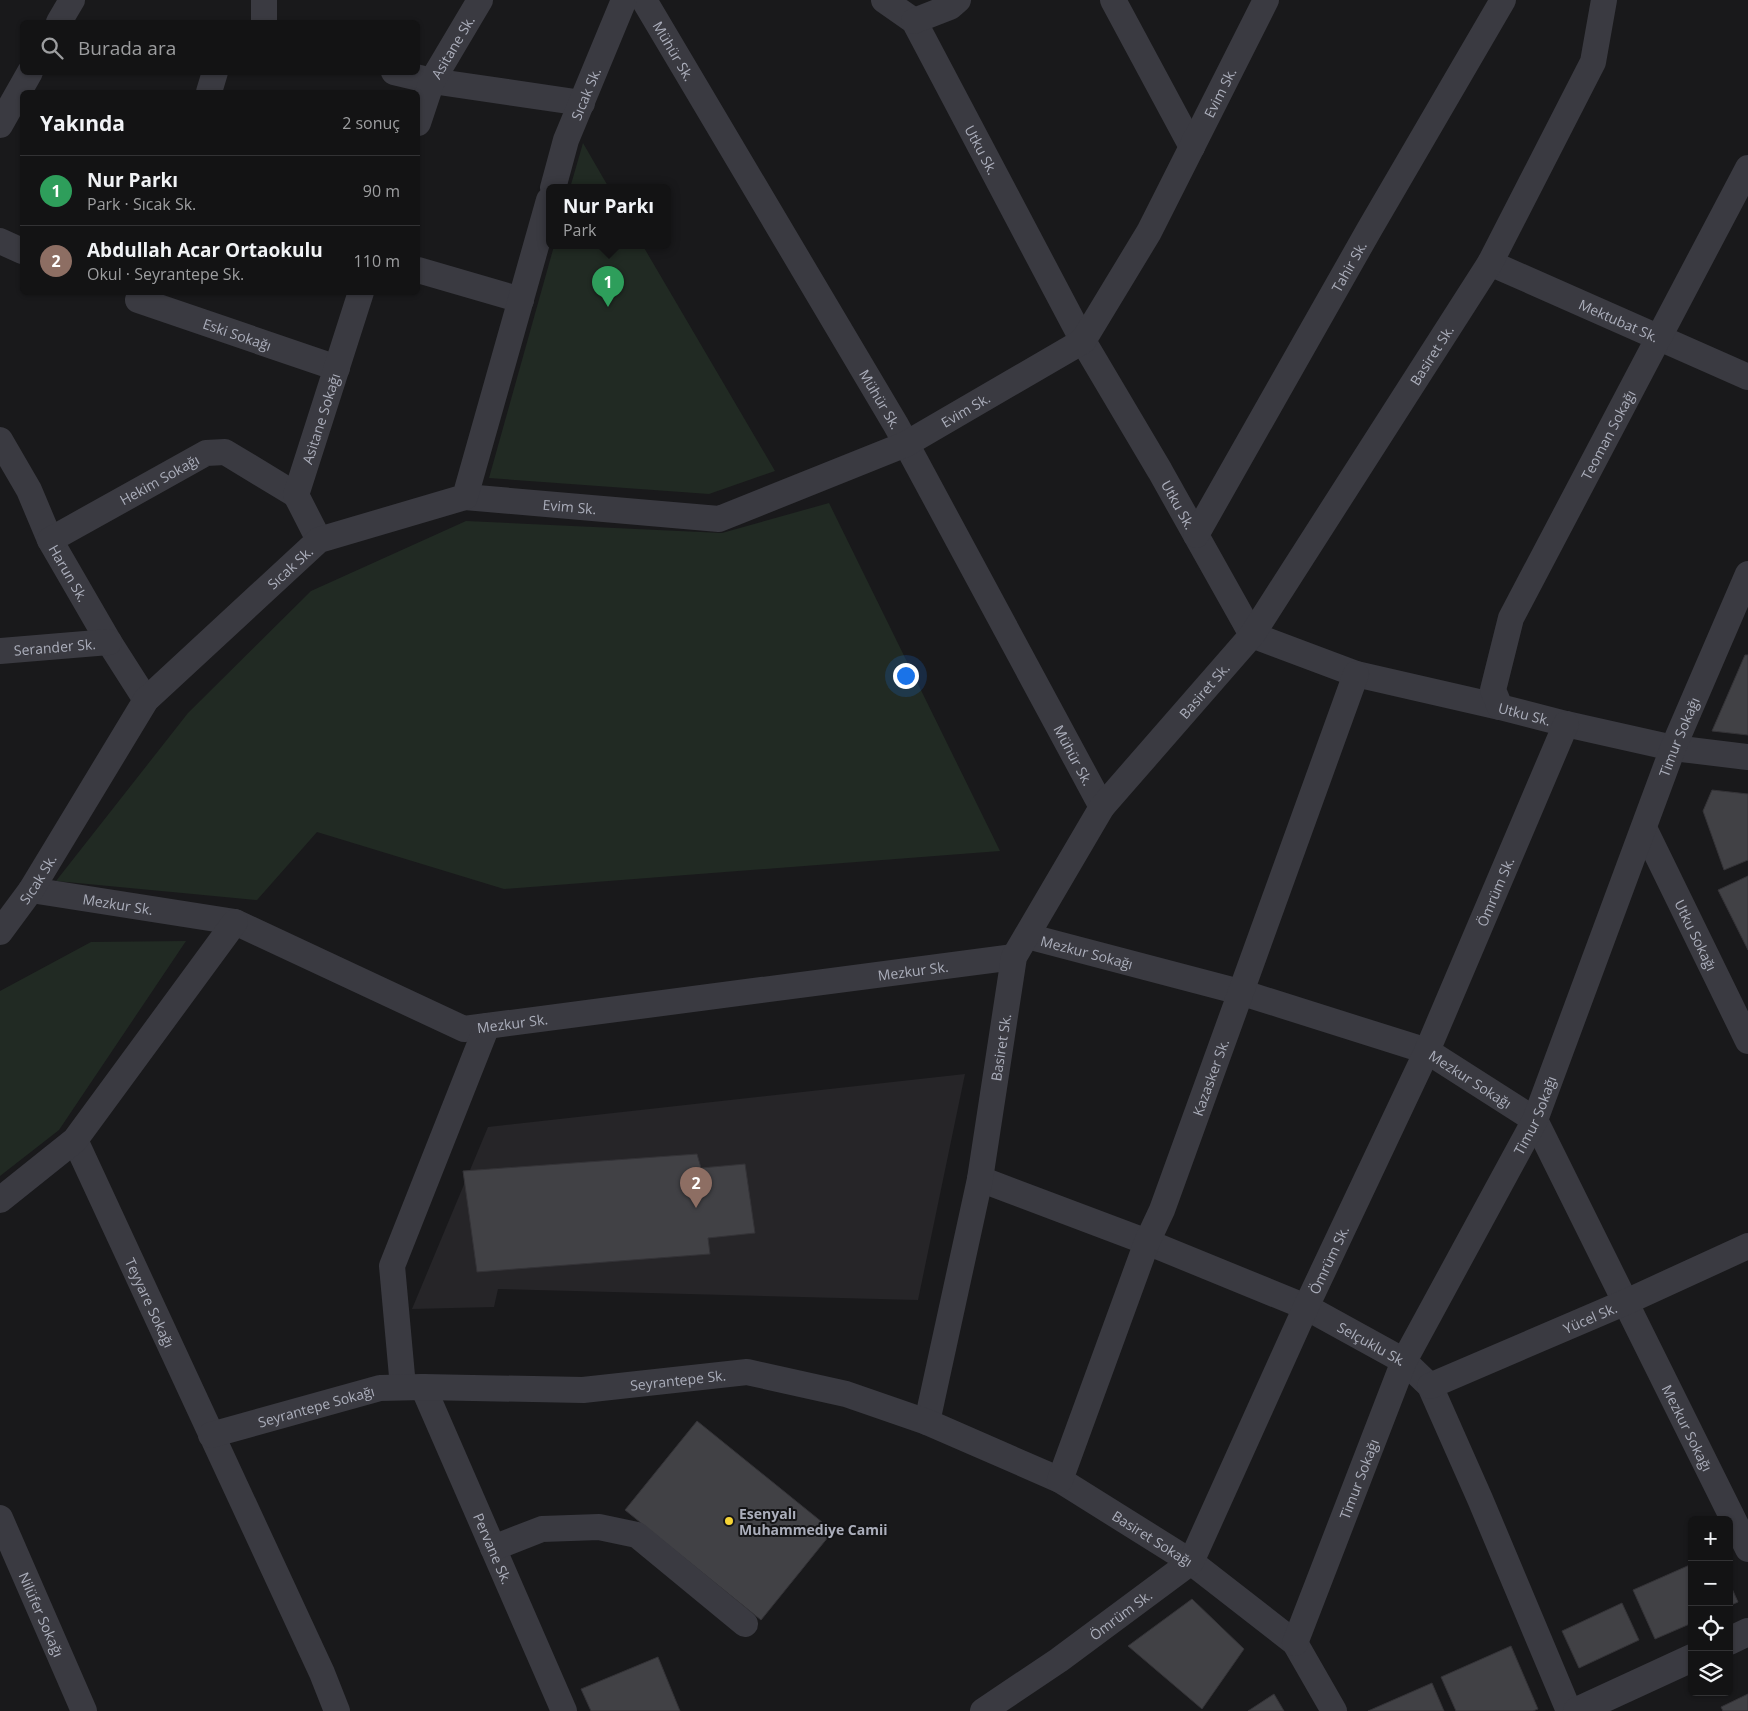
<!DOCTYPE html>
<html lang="tr">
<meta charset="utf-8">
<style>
body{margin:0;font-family:"Open Sans",sans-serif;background:#202022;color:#f1f3f6}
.controls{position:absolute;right:15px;bottom:15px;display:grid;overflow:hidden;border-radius:8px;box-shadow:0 1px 4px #0004}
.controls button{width:45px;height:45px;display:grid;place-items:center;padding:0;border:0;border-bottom:1px solid #323234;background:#131314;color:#f1f3f6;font:25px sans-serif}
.you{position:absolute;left:905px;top:675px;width:18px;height:18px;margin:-12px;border:4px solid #fff;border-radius:50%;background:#1a73e8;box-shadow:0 0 0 8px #1a73e833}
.badge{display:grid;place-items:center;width:32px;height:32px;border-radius:50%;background:#d93025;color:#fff;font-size:16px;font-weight:700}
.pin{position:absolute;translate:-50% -41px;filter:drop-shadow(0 1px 2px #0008)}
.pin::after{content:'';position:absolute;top:26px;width:18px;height:15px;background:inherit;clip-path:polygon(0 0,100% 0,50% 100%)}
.popup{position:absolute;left:546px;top:184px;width:125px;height:65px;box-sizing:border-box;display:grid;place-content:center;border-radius:8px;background:#131314;filter:drop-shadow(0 1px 4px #0005);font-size:16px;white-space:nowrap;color:#9d9ea0}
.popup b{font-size:19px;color:#f1f3f6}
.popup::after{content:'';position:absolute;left:50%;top:100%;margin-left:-10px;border:10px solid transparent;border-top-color:#131314}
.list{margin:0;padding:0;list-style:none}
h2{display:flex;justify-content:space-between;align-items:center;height:65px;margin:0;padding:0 20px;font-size:21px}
h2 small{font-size:16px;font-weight:400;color:#9d9ea0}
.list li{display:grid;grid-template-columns:32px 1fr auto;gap:15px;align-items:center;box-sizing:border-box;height:70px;padding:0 20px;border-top:1px solid #323234}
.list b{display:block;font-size:19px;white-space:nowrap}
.list p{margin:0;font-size:16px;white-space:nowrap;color:#9d9ea0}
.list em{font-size:16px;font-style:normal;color:#9d9ea0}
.icon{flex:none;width:28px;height:28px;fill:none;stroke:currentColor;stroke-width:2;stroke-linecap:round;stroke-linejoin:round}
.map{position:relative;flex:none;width:1748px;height:1711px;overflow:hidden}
.search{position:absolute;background:#131314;box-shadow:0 1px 4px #0004;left:20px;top:20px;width:400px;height:55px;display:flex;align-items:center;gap:12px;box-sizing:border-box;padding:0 18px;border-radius:8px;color:#9d9ea0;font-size:19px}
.panel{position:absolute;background:#131314;box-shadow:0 1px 4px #0004;left:20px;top:90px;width:400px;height:205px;border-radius:8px}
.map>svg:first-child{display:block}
.built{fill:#262528}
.green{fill:#212a23}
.building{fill:#414145;stroke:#343337}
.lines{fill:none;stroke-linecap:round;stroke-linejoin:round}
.minor{stroke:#3a3a41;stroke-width:26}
.tertiary{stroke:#3a3a41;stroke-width:28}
.poi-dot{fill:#f6d436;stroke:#141416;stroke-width:2}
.labels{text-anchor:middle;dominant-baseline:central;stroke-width:4;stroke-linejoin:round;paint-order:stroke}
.street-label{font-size:14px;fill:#abaebb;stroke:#141416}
.poi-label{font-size:14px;font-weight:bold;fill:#abaebb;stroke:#141416;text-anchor:start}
</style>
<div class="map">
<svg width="1748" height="1711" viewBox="0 0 1748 1711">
<rect width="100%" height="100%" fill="#19191b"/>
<!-- built -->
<path class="built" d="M965 1074 918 1300 498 1289 494 1307 412 1309 488 1127Z"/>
<!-- green -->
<path class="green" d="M583 143 609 188H570Z
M554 246H643L775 471 709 494 489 478Z
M829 503 1000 851 504 889 317 832 257 900 56 881 188 713 311 591 466 521 722 533Z
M186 941 59 1130 0 1176V991L91 942Z"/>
<!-- building -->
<path class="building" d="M1745 655H1748V735L1712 731Z
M1712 790 1748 794V860L1724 870 1703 811Z
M1748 876V950L1718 890Z
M697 1154 701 1168 745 1164 755 1233 708 1238 710 1254 477 1272 463 1171Z
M697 1421 833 1531 761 1620 625 1510Z
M1692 1564V1623L1655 1639 1633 1590Z
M1729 1582 1738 1602 1729 1606Z
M1192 1599 1244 1649 1202 1709 1128 1646Z
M1622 1603 1639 1640 1579 1668 1562 1631Z
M1511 1646 1538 1709 1533 1711H1456L1441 1677Z
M658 1657 680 1711H591L581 1689Z
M1432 1683 1444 1711H1368Z
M1274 1694 1284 1711H1248Z
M1748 1694V1711H1723L1721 1707Z"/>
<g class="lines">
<!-- minor -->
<g class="minor">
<path id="s1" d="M644 0 896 425 1102 807"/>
<path id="s2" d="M884 0 914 21 1083 341 1160 471 1252 635 1356 674 1500 707 1566 724 1673 748 1748 757"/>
<path d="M1113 0 1192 147"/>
<path d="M914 21 950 7 958 0"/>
<path d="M59 22 72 0"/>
<path d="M264 22V0"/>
<path d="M394 72 432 81 582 103"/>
<path d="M209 92 215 72"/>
<path id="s3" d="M418 123 432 81 480 0"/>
<path d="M0 125 30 72"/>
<path id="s4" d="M553 188 566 140 624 0"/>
<path d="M0 241 22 251"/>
<path id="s5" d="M1490 263 1748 377"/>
<path d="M418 270 521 300"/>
<path id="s6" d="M138 300 337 368"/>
<path id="s7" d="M0 440 29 490 50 540 109 642 146 700"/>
<path id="s8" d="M465 497 719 519 906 444 1083 341 1149 232 1266 0"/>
<path id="s9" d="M1196 535 1369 230 1503 0"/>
<path id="s10" d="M50 540 206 453 225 452 296 495"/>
<path id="s11" d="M319 540 296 495 361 292"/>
<path id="s12" d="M0 651 109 642"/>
<path id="s13" d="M1500 707 1493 690 1511 618 1748 168"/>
<path id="s14" d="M1644 828 1748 1041"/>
<path id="s15" d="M31 890 235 922 464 1029 1014 957"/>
<path id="s16" d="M0 932 31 890 146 700 319 540 465 497 549 200"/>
<path id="s17" d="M1027 936 1240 992 1427 1051 1535 1120 1748 1549"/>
<path id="s18" d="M75 1140 322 1673 337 1711"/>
<path id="s19" d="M980 1179 1147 1242 1306 1307 1404 1361 1430 1386 1480 1499 1569 1711"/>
<path d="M0 1200 75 1140 235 922"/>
<path id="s20" d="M1430 1386 1626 1302 1748 1246"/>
<path d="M403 1387 392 1266 487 1026"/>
<path id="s21" d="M423 1387 564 1711"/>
<path id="s22" d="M927 1422 980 1179 1014 957 1102 807 1252 635 1490 263 1593 62 1604 0"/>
<path id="s23" d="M211 1435 380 1388 423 1387 583 1390 747 1372 846 1394 927 1422 1060 1480 1191 1562 1295 1643 1334 1711"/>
<path id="s24" d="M1060 1480 1147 1242 1162 1210 1356 674"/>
<path id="s25" d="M0 1518 84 1711"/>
<path d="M493 1548 542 1529 599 1527 637 1535 745 1624"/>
<path id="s26" d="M1295 1643 1404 1361 1535 1120 1673 748 1748 574"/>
<path id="s27" d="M983 1711 1059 1660 1191 1562 1306 1307 1427 1051 1566 724"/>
</g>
<!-- tertiary -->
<path class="tertiary" d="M1729 1641 1748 1632
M1577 1711 1692 1658"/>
</g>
<!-- markers -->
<circle class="poi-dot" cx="729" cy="1521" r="5"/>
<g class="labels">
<!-- street labels -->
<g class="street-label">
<text stroke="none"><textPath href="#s3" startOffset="84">Asitane Sk.</textPath></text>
<text stroke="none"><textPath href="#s1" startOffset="59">Mühür Sk.</textPath></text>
<text stroke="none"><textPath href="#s4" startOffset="100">Sıcak Sk.</textPath></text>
<text stroke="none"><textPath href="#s8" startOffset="945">Evim Sk.</textPath></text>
<text stroke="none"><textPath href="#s2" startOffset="182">Utku Sk.</textPath></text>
<text stroke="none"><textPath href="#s9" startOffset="309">Tahir Sk.</textPath></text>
<text stroke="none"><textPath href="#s5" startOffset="141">Mektubat Sk.</textPath></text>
<text stroke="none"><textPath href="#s6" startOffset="105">Eski Sokağı</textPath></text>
<text stroke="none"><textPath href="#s22" startOffset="1208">Basiret Sk.</textPath></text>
<text stroke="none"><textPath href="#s1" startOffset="464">Mühür Sk.</textPath></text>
<text stroke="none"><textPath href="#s8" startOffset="525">Evim Sk.</textPath></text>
<text stroke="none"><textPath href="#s11" startOffset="131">Asitane Sokağı</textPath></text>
<text stroke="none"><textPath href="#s13" startOffset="300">Teoman Sokağı</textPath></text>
<text stroke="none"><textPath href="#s10" startOffset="125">Hekim Sokağı</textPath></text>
<text stroke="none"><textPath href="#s2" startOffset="588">Utku Sk.</textPath></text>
<text stroke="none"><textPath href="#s8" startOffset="105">Evim Sk.</textPath></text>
<text stroke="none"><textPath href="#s16" startOffset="470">Sıcak Sk.</textPath></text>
<text stroke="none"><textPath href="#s7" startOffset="150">Harun Sk.</textPath></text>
<text stroke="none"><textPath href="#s12" startOffset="55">Serander Sk.</textPath></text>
<text stroke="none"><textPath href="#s22" startOffset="802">Basiret Sk.</textPath></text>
<text stroke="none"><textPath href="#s2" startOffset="1022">Utku Sk.</textPath></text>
<text stroke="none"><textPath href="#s26" startOffset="986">Timur Sokağı</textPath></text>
<text stroke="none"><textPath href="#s1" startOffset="869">Mühür Sk.</textPath></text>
<text stroke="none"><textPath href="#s16" startOffset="65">Sıcak Sk.</textPath></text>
<text stroke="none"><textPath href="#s27" startOffset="992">Ömrüm Sk.</textPath></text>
<text stroke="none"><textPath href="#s15" startOffset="88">Mezkur Sk.</textPath></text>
<text stroke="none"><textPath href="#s14" startOffset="119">Utku Sokağı</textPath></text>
<text stroke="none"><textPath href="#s17" startOffset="62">Mezkur Sokağı</textPath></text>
<text stroke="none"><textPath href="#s15" startOffset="912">Mezkur Sk.</textPath></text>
<text stroke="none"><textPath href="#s15" startOffset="508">Mezkur Sk.</textPath></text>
<text stroke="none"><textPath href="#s22" startOffset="382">Basiret Sk.</textPath></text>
<text stroke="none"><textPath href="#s24" startOffset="430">Kazasker Sk.</textPath></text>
<text stroke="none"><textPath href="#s17" startOffset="468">Mezkur Sokağı</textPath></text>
<text stroke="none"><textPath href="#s26" startOffset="581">Timur Sokağı</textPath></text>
<text stroke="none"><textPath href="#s27" startOffset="588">Ömrüm Sk.</textPath></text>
<text stroke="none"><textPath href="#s18" startOffset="179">Teyyare Sokağı</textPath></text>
<text stroke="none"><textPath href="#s20" startOffset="174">Yücel Sk.</textPath></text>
<text stroke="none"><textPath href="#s19" startOffset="426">Selçuklu Sk.</textPath></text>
<text stroke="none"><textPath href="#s23" startOffset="474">Seyrantepe Sk.</textPath></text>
<text stroke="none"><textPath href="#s23" startOffset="109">Seyrantepe Sokağı</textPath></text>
<text stroke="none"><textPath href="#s17" startOffset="888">Mezkur Sokağı</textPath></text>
<text stroke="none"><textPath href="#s26" startOffset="176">Timur Sokağı</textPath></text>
<text stroke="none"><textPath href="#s23" startOffset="985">Basiret Sokağı</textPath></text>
<text stroke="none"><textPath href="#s21" startOffset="176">Pervane Sk.</textPath></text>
<text stroke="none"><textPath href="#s25" startOffset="105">Nilüfer Sokağı</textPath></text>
<text stroke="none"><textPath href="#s27" startOffset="168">Ömrüm Sk.</textPath></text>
</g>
<!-- poi labels -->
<g class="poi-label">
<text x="739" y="1513">Esenyalı<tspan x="739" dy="16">Muhammediye Camii</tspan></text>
</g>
</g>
</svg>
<div class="controls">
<button>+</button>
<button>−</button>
<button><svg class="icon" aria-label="locate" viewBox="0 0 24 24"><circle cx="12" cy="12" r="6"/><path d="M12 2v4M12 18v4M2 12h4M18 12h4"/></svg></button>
<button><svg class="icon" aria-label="layers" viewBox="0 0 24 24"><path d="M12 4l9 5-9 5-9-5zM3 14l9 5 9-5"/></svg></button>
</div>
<div class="you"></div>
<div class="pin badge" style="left:608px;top:307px;background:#2e9e5b">1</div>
<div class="popup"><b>Nur Parkı</b>Park</div>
<div class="pin badge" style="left:696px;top:1208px;background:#8d6e63">2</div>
<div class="search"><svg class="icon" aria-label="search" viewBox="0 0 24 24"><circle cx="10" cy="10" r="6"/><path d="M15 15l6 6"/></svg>Burada ara</div>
<section class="panel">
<h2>Yakında<small>2 sonuç</small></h2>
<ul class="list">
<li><span class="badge" style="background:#2e9e5b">1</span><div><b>Nur Parkı</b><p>Park · Sıcak Sk.</p></div><em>90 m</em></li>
<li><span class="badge" style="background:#8d6e63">2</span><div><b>Abdullah Acar Ortaokulu</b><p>Okul · Seyrantepe Sk.</p></div><em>110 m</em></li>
</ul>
</section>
</div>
